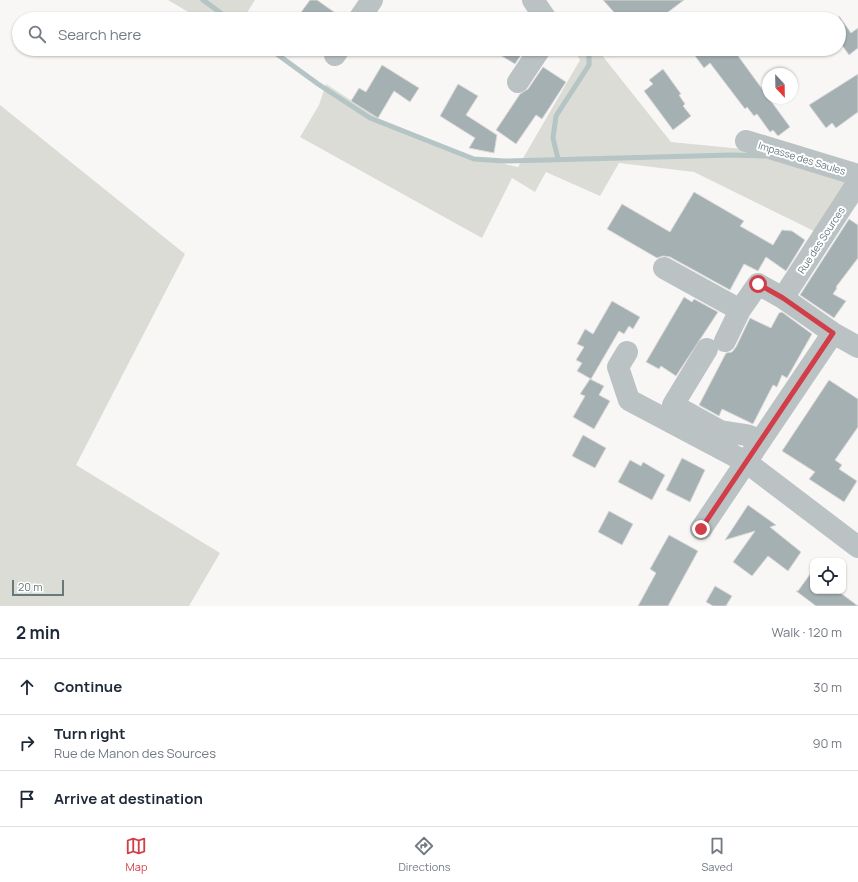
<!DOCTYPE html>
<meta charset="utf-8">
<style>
body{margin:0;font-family:Manrope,sans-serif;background:#f6f6f7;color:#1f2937}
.controls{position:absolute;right:12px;bottom:12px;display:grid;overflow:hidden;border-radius:8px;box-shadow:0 1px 3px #0004}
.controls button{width:36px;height:36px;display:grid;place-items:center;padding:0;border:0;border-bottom:1px solid #e0e1e3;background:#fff;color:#1f2937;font:20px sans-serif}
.compass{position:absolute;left:762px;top:68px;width:36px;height:36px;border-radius:50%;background:#fff;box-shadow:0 1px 3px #0004;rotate:158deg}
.scale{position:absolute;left:12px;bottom:10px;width:52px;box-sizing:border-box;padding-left:4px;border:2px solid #667a7d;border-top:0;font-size:11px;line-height:14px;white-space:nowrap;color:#667a7d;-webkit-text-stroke:3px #fff;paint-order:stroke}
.stop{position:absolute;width:12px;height:12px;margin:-9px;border:3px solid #d13d48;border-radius:50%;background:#fff}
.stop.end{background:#d13d48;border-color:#fff;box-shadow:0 1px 4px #0008}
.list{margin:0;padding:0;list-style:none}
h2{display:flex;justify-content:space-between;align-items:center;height:52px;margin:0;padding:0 16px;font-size:17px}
h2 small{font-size:13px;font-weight:400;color:#747a83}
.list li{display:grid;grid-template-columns:26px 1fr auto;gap:12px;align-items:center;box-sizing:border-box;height:56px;padding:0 16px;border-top:1px solid #e0e1e3}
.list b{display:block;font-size:15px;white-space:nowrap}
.list p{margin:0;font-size:13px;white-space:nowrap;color:#747a83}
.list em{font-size:13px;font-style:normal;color:#747a83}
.icon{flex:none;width:22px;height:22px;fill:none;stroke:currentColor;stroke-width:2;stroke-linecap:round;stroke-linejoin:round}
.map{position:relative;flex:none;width:858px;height:606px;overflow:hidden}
.search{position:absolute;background:#fff;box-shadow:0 1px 3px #0004;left:12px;right:12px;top:12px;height:44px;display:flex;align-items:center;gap:10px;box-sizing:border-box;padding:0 14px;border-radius:22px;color:#747a83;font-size:15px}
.sheet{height:220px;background:#fff}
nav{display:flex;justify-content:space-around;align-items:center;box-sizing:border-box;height:56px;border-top:1px solid #e0e1e3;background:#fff;font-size:11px;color:#747a83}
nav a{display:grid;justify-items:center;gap:2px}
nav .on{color:#d13d48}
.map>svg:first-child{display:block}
.green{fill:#dadcd5}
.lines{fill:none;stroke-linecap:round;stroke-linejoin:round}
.stream{stroke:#b5c4c4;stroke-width:5}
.building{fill:#a5b0b2;stroke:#dad9d8}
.minor{stroke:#bbc2c3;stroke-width:22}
.route{stroke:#d13d48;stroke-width:5}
.labels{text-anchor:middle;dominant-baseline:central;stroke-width:4;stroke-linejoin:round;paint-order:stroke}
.street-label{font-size:10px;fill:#667a7d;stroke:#fff}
</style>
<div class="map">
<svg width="858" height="606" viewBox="0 0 858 606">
<rect width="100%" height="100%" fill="#f8f7f6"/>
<!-- green -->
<path class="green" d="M168 0H255L243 19H200Z
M574 49H597L671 142 763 151 854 178 818 233 694 172 619 163 600 196 546 172 535 192 512 178 482 238 300 137 319 105 326 84 378 118 473 157 518 167 580 60Z
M0 105 185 254 76 465 220 553 189 606H0Z"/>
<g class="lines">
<!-- stream -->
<path class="stream" d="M203 0 229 19
M270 49 318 84 370 118 474 159 504 161 732 155 764 156
M558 159 553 138 556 116 589 65V55L584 49"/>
</g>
<!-- building -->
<path class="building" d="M310 0H317L344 19H296Z
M603 0H684L659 19H648L644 15 639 19H620Z
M839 16 851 33 858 28V48L849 55 839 41Z
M490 49H525L515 64Z
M690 49H733L790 127 778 136 773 130 770 132 757 114 754 116 747 107 745 109 710 63 704 68Z
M382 65 419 88 410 102 394 91 378 118 351 101 359 88 366 92Z
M543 67 566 82 542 119 536 115 516 144 496 130 520 94 528 89Z
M663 69 681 94 679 95 685 104 683 106 691 116 673 130 644 91 653 84 649 80Z
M858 74V112L836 128 832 123 826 128 809 105Z
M458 84 478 96 466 115 497 135 494 153 469 148 475 138 440 116Z
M694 192 744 221 740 226 773 245 782 230 792 231 805 240 786 271 766 257 758 271 744 264 730 290 670 257 663 256 657 258 607 229 622 204 670 232Z
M849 219 858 225V258L836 287 837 288 833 294 846 301 834 318 800 295Z
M684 297 692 302 694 299 718 312 676 376 661 366 659 369 646 362Z
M612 301 640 317 633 329 629 326 624 334 619 331 591 379 577 371 582 363 576 360 584 347 577 344 585 329 593 334Z
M782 312 812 334 787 378 782 375 777 387 773 385 753 424 722 409 719 416 699 405 726 353 732 352 736 347 750 318 771 328 779 313Z
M590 379 604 386 599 395 610 401 594 429 573 417 585 396 580 394Z
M829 380 858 399V427L835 460 842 465 839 469 857 481 844 502 809 479 815 472 782 451Z
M583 435 606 448 595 468 572 456Z
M682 458 705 470 690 502 666 490Z
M630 460 641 466 643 462 665 475 652 500 618 482Z
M748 505 776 525 770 527 801 552 788 571 768 556 752 576 733 562 755 531 725 540Z
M609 511 633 524 622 545 598 532Z
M669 535 698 551 668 606H638L656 573 650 569Z
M813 570V591H838L858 606H816L796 591H798Z
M715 586 732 596 726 606H713L706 602Z"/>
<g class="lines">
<!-- minor -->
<path class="minor" d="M533 0 546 19
M359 19 372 0
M335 55 339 49
M518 82 540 49
M746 141 858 175
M664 268 740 310 758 284 783 298 833 333
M783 298 858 182
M725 341 740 310
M707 349 673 405 720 431 746 435 761 440
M627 352 618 367 629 400 746 462 858 547
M701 529 833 333 858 347"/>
</g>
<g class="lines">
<!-- route -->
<path class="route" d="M701 529 833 333 783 298 758 284"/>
</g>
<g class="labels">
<!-- street labels -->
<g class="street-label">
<text transform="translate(802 158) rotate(17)">Impasse des Saules</text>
<text transform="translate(821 240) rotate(-57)">Rue des Sources</text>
</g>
</g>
</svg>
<div class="controls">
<button><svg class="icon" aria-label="locate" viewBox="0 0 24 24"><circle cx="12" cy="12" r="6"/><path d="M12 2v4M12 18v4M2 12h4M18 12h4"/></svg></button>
</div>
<svg class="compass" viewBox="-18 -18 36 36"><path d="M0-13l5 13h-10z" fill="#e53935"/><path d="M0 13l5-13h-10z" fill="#747a83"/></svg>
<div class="scale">20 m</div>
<div class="stop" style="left:758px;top:284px"></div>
<div class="stop end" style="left:701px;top:529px"></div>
<div class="search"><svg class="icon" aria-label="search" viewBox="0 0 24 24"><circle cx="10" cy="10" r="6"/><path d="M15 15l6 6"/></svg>Search here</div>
</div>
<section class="sheet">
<h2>2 min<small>Walk · 120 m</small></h2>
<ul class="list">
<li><svg class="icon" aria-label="ahead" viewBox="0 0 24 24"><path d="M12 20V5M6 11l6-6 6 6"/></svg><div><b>Continue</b></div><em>30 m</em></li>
<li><svg class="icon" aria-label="right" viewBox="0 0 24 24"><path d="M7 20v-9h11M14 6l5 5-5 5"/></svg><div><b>Turn right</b><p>Rue de Manon des Sources</p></div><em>90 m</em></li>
<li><svg class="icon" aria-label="arrive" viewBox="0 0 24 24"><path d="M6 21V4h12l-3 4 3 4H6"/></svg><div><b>Arrive at destination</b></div></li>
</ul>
</section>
<nav>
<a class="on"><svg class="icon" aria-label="map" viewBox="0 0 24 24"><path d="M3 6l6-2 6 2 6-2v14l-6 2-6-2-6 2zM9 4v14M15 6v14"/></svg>Map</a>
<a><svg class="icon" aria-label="directions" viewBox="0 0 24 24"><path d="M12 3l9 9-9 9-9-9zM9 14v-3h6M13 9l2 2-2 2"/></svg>Directions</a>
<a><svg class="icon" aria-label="saved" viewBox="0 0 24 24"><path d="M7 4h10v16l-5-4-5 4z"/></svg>Saved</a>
</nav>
